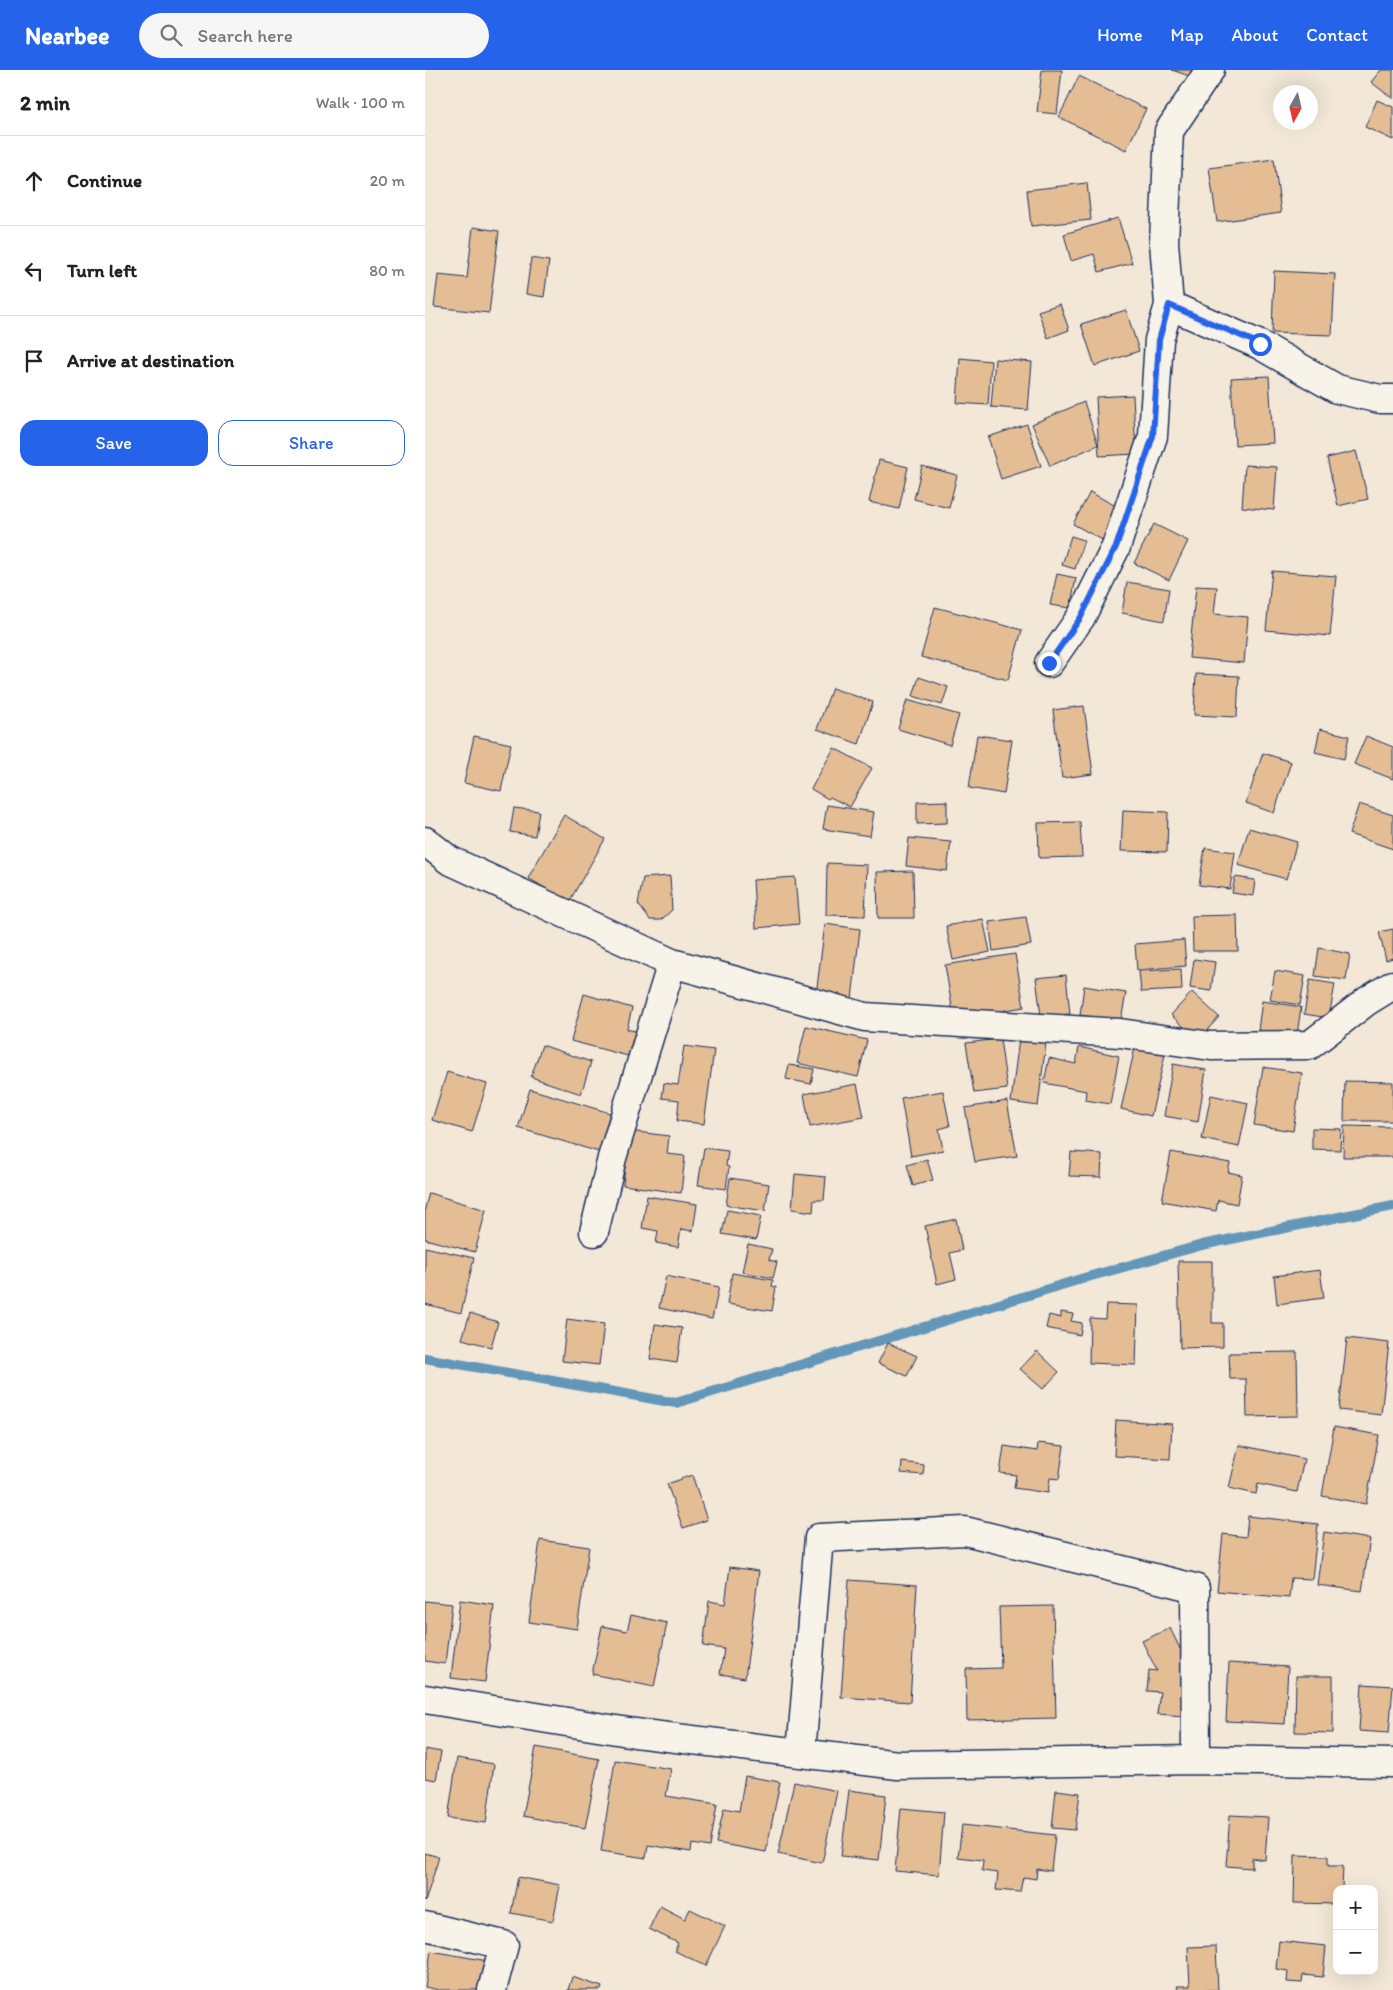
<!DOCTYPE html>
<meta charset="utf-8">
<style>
body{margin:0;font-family:Itim,sans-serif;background:#f6f6f6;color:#222}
.controls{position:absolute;right:15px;bottom:15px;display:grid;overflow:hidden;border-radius:10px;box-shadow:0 5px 20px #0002}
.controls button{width:45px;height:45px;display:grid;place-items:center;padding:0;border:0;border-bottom:1px solid #e0e0e0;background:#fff;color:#222;font:25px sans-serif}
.compass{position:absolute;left:848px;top:15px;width:45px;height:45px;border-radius:50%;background:#fff;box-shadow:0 5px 20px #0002;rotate:188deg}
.stop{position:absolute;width:15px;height:15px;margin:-11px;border:4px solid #2563eb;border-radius:50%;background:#fff}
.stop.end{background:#2563eb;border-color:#fff;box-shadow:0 1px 5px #0008}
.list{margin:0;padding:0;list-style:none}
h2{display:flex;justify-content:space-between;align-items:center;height:65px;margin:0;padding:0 20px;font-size:21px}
h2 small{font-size:16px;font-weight:400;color:#767676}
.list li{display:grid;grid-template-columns:32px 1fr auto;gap:15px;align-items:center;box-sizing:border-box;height:90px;padding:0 20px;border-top:1px solid #e0e0e0}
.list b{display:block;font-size:19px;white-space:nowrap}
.list em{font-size:16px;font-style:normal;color:#767676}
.actions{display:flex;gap:10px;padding:15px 20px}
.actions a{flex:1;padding:11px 0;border:1px solid #2563eb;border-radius:15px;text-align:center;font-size:18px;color:#2563eb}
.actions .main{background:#2563eb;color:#fff}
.icon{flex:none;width:28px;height:28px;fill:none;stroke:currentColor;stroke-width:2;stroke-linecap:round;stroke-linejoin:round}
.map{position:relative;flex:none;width:968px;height:1920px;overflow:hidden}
header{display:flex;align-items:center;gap:30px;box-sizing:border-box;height:70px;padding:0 25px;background:#2563eb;color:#fff}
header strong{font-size:24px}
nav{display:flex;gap:28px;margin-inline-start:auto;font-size:18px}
.search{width:350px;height:45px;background:#f6f6f6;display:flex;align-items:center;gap:12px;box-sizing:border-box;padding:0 18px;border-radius:28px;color:#767676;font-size:19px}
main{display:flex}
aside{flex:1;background:#fff}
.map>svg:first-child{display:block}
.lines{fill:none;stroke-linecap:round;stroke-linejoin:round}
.stream{stroke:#6497b9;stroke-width:10}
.building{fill:#e5bd95;stroke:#1b2f5e}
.minor-casing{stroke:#1b2f5e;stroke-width:31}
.minor{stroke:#f7f3e8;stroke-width:28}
.route{stroke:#2563eb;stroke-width:6}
</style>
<header>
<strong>Nearbee</strong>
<div class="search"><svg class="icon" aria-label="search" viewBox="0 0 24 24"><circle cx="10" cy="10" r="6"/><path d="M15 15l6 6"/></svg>Search here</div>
<nav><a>Home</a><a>Map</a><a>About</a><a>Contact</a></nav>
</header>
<main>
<aside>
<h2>2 min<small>Walk · 100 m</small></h2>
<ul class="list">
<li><svg class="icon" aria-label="ahead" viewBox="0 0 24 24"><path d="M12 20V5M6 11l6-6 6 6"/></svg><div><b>Continue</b></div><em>20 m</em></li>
<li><svg class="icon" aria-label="left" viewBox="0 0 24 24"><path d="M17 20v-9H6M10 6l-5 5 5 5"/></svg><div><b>Turn left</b></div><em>80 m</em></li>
<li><svg class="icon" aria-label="arrive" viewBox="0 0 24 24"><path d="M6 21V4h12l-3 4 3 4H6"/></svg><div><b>Arrive at destination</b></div></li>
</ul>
<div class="actions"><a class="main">Save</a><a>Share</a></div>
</aside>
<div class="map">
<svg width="968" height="1920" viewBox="0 0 968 1920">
<rect width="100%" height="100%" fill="#f3e8d7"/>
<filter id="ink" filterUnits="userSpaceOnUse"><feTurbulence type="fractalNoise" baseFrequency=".02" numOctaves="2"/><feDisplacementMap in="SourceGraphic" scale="10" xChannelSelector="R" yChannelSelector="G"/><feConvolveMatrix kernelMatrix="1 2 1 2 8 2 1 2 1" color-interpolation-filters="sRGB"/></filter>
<g filter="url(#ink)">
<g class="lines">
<!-- stream -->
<path class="stream" d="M0 1288 251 1333 659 1208 777 1175 968 1136"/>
</g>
<!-- building -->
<path class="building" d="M617 0H637L632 44 612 42Z
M747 0H773L770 8Z
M956 0H968V29L946 12Z
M654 6 721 39 701 80 634 47Z
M952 30 968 37V70L940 57Z
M849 89 856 143 792 152 784 98Z
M662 113 666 150 606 156 602 120Z
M693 148 707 193 674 202 669 184 646 191 639 164Z
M48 157 74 161 64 243 9 237 13 205 42 208Z
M106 188 124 191 119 227 101 224Z
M849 201 910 204 907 265 847 263Z
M635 234 644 260 623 268 613 241Z
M701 240 714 281 670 296 656 254Z
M535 288 566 291 563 335 532 333Z
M570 289 607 292 603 340 566 337Z
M844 306 848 373 810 375 806 308Z
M708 325 711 384 674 386 671 327Z
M659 332 673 375 625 396 607 354Z
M602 354 616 396 576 409 563 367Z
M931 381 943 429 913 436 902 388Z
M454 390 483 397 474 439 444 432Z
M820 395 852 397 849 440 817 437Z
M497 396 532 405 524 438 489 429Z
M665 422 698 440 681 472 648 454Z
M729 454 763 471 744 510 709 493Z
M646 466 659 470 650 499 637 495Z
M847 501 911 506 905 566 841 560Z
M632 504 651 508 645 538 625 535Z
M702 512 744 519 739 551 697 543Z
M771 516 792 517 789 544 823 547 819 593 764 588Z
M510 537 597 560 583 610 496 587Z
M771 604 814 606 812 647 769 645Z
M494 607 523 617 517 635 488 626Z
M407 618 448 632 434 674 392 659Z
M482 630 534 645 525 675 473 659Z
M659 636 668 704 637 708 628 640Z
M895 659 924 666 919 689 890 682Z
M552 665 587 670 579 724 544 718Z
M49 666 86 674 76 721 39 713Z
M941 666 968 677V709L929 694Z
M409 678 447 698 425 737 405 727 403 729 386 719Z
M838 683 866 692 849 743 821 733Z
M522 731V753L492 754V732Z
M934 734 968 745V779L924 764Z
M402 735 449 742 445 766 398 759Z
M89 738 114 741 110 766 85 762Z
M698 740 743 742 742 782 696 781Z
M139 745 180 769 144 832 103 808Z
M655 752 657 787 614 788 613 753Z
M824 758 872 772 861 809 813 795Z
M484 768 526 772 522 801 481 796Z
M780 778 810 782 805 819 774 815Z
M402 793 442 795 440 846 401 845Z
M488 801 489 848H453L452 802Z
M245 806 247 840 236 850H225L213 834 218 808Z
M370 807 374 854 331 858 328 810Z
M810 807 830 810 828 826 807 823Z
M812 845 813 881H768L767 846Z
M601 847 606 875 568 881 564 852Z
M558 849 565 882 528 890 521 856Z
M400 854 435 859 427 929 391 925Z
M968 859V888L961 890 954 862Z
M759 870 761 896 712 900 710 874Z
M894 878 925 884 921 910 890 906Z
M590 884 599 937 529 949 520 895Z
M769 889 790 892 786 921 765 918Z
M756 899 757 920 716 922 714 901Z
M850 901 880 906 875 935 845 930Z
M641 905 645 944 616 946 611 908Z
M885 910 910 914 904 948 879 944Z
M659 916 701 923 696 951 655 945Z
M767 922 794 947 773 970 746 945Z
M159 924 207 938 202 959 210 961 203 986 146 971Z
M837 931 876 937 872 965 833 960Z
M381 956 442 970 433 1007 372 993Z
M575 969 582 1019 549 1023 541 973Z
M594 969 621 973 613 1036 586 1032Z
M711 973 741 980 726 1046 696 1039Z
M117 975 166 992 156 1024 106 1007Z
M259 976 289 980 279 1054 252 1051 254 1030 237 1028 239 1013 253 1015Z
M654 977 694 986 685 1034 660 1030 661 1021 619 1013 624 988 651 994Z
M748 994 781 1000 773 1052 739 1046Z
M364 995 389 999 386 1014 361 1009Z
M838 997 877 1003 868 1061 829 1055Z
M22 1002 62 1014 47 1062 7 1050Z
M920 1011 968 1012V1051H919Z
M432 1014 439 1047 385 1057 379 1024Z
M105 1019 185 1043 174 1082 93 1058Z
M518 1021 525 1056 514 1059 518 1080 486 1086 476 1028Z
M786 1025 823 1033 814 1077 777 1069Z
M582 1031 592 1086 550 1092 540 1038Z
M919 1056 968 1057V1087H918Z
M887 1058 916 1059 915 1080 887 1079Z
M204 1061 244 1066 242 1084 260 1086 256 1123 198 1115Z
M279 1078 303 1081 301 1096 304 1097 301 1119 273 1115Z
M646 1082 677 1084 676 1107 644 1106Z
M746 1082 805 1093 803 1102 817 1105 812 1134 793 1130 791 1141 737 1131Z
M502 1089 508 1110 488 1116 482 1095Z
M370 1104 401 1107 399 1130H389L388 1142 367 1139Z
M305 1108 344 1114 340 1141 301 1135Z
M4 1123 61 1140 50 1182 0 1169V1138Z
M222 1126 272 1134 268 1161 256 1159 253 1177 231 1173 233 1161 217 1158Z
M302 1140 336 1146 331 1170 297 1164Z
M531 1149 537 1180 525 1183 531 1209 512 1214 500 1156Z
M323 1174 347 1179 344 1190 352 1192 348 1208 317 1202Z
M0 1177 49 1188 36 1243 0 1234Z
M753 1191H787V1253H798V1277L755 1278Z
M895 1200 899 1228 852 1234 849 1206Z
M307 1203 348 1210 347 1216 351 1217 347 1241 302 1234Z
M241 1206 294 1217 287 1249 234 1238Z
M681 1234 713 1235 711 1295 664 1293 665 1248 680 1249Z
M636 1242 648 1244 646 1251 657 1253 655 1265 621 1258 624 1245 636 1248Z
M45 1243 73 1252 66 1277 37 1269Z
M142 1249 179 1254 174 1295 137 1291Z
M230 1254 257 1258 252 1293 225 1289Z
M922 1268 964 1273 956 1345 914 1340Z
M463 1273 492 1286 482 1306 453 1293Z
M612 1281 634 1302 618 1319 595 1299Z
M872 1282 873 1346 822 1347 821 1309H805L804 1283Z
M691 1350 747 1354 745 1389 689 1386Z
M909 1357 954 1365 941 1434 897 1426Z
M613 1373 639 1376 634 1409 625 1408 623 1423 589 1418 591 1405 575 1403 579 1376 612 1381Z
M814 1375 879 1389 872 1422 833 1414 831 1424 804 1418Z
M477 1392 499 1395 498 1405 476 1403Z
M267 1405 282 1450 258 1458 242 1414Z
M823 1446 893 1454 887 1509 866 1508 864 1528 792 1521 798 1464 821 1467Z
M899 1462 945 1469 937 1521 892 1515Z
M115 1470 164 1477 152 1559 104 1552Z
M305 1497 334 1501 320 1608 295 1604 299 1579 278 1576 284 1531 300 1534Z
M424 1510 492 1515 485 1632 416 1627Z
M35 1530 69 1535 60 1612 26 1608Z
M0 1531 27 1534 20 1594 0 1591Z
M628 1536 631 1648 542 1650 541 1599 576 1598 574 1537Z
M206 1545 242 1553 229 1617 167 1604 177 1556 202 1561Z
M745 1558 763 1595 759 1646 732 1644 735 1622 722 1621 724 1600 732 1601 717 1571Z
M804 1593 863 1597 860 1654 801 1651Z
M871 1606H908V1663L870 1662Z
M937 1614 968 1616 964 1663 934 1661Z
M111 1677 174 1689 160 1758 98 1746Z
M0 1679 16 1682 11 1710 0 1708Z
M32 1688 69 1694 61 1753 23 1748Z
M190 1690 246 1699 241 1726 292 1734 285 1777 267 1774 266 1782 223 1775 221 1788 176 1781Z
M320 1706 355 1712 341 1782 291 1773 299 1738 314 1741Z
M369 1712 412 1721 397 1793 353 1784Z
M424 1720 461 1725 454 1790 416 1786Z
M631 1720 655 1723 650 1760 627 1758Z
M476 1738 519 1742 514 1805 470 1801Z
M805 1745 843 1747 840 1790 827 1788V1798L801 1796Z
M537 1755 630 1765 626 1801 612 1799 611 1809 598 1807 595 1822 571 1820 573 1803 557 1801 558 1790 533 1787Z
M0 1783 14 1787 0 1832Z
M870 1785 903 1786V1796H918L917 1819H912V1834L869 1833Z
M93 1807 135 1815 128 1851 86 1843Z
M235 1836 260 1849 265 1839 300 1856 281 1896 250 1881 253 1873 224 1859Z
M854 1871 901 1876 898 1907 878 1905 877 1913 862 1912 863 1901 851 1899Z
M791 1876 793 1920H753L752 1916H765L763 1877Z
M6 1881 63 1891 58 1920H14L0 1917Z
M147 1907 177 1917 176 1920H143Z"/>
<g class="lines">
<defs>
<path id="minor" d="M744 235 835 275 912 319 955 329H968
M624 593 656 547 691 477 728 366 734 270 744 235 739 172 744 61 785 0
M0 771 24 790 247 893 440 947 695 963 786 976 885 975 942 931 968 915
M169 1162 187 1088 247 893
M0 1629 210 1663 473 1695 771 1690 968 1693
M376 1683 394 1468 540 1461 770 1518 771 1690
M0 1856 79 1875 67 1920"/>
</defs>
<!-- minor casing -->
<use href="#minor" class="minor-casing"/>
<!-- minor -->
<use href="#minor" class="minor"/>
</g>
</g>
<g class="lines" filter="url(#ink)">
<!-- route -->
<path class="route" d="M624 593 656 547 691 477 728 366 734 270 744 235 835 274"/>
</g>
</svg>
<div class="controls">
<button>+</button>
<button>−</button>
</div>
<svg class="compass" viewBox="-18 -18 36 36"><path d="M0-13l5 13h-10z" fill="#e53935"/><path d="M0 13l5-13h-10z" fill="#767676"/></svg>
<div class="stop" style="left:835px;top:274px"></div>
<div class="stop end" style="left:624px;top:593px"></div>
</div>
</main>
